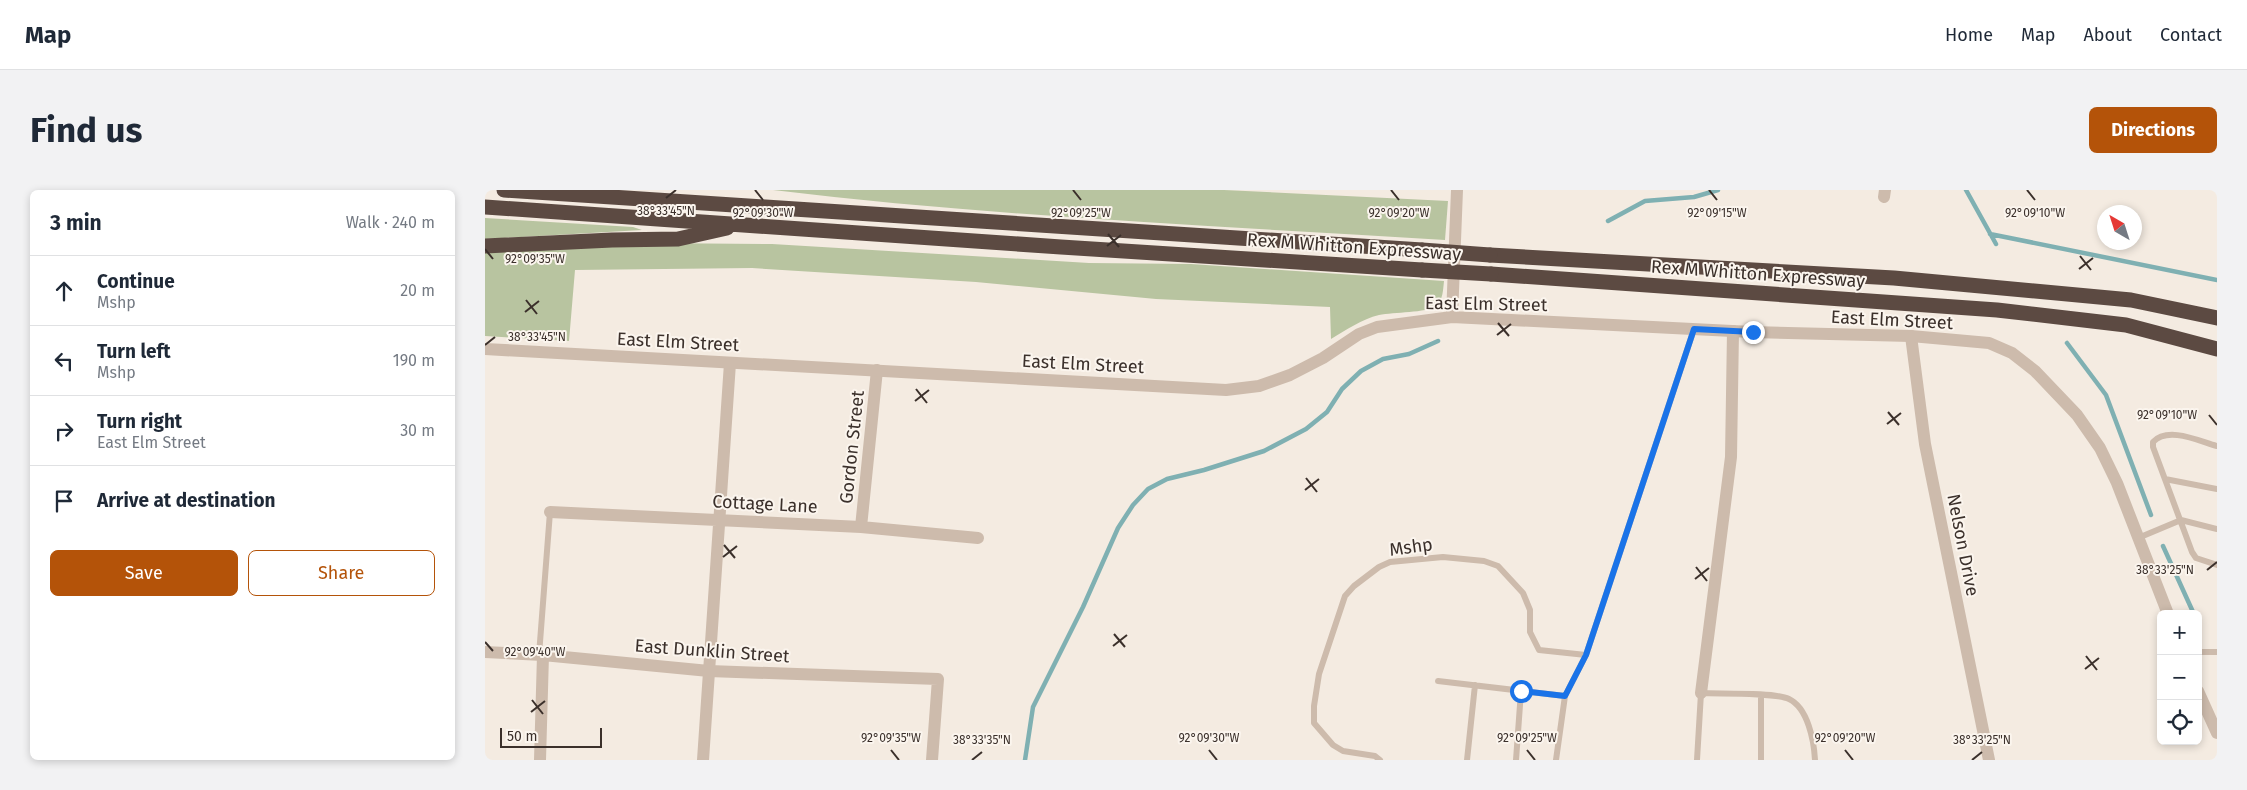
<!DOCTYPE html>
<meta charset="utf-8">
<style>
body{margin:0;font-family:"Fira Sans",sans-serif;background:#f2f2f3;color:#1f2937}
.controls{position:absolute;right:15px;bottom:15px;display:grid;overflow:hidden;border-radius:8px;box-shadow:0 2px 8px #0003}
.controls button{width:45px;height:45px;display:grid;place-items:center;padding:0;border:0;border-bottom:1px solid #e0e1e3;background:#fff;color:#1f2937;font:25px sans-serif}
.compass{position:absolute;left:1612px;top:15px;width:45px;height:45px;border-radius:50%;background:#fff;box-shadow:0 2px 8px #0003;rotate:321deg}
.scale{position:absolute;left:15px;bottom:12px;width:102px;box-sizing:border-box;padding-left:5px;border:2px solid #3b302b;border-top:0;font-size:14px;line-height:18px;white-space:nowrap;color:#3b302b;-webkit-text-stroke:4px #fbf5ee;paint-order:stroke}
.stop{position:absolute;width:15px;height:15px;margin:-11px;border:4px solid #1a73e8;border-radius:50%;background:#fff}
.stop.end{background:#1a73e8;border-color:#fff;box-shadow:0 1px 5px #0008}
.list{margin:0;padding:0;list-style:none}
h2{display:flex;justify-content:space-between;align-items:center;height:65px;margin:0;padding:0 20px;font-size:21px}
h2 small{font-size:16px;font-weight:400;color:#747a83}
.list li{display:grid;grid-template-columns:32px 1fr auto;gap:15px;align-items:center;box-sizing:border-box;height:70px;padding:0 20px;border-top:1px solid #e0e1e3}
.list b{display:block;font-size:19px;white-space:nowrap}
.list p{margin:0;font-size:16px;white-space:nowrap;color:#747a83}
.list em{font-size:16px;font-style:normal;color:#747a83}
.actions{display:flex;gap:10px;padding:15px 20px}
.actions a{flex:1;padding:11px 0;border:1px solid #b45309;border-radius:8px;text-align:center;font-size:18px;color:#b45309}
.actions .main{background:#b45309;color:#fff}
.icon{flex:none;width:28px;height:28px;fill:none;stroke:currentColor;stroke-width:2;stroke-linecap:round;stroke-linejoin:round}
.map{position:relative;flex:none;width:1732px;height:570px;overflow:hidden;border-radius:8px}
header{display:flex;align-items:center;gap:30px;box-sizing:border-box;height:70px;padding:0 25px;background:#fff;border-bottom:1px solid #e0e1e3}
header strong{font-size:24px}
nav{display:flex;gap:28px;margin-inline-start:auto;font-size:18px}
.intro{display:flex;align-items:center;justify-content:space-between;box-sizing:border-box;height:120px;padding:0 30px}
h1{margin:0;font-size:35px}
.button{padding:12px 22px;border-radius:8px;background:#b45309;color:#fff;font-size:18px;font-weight:700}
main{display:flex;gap:30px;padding:0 30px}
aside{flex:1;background:#fff;border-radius:8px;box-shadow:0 2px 8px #0003}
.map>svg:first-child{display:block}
.green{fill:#b8c4a0}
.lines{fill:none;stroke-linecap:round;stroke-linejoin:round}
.stream{stroke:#7fb0b2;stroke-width:4.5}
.service{stroke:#cdbbac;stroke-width:6}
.minor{stroke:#cdbbac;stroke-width:12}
.tertiary{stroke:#cdbbac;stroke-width:12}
.motorway{stroke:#5c4a42;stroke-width:15}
.motorway-bridge{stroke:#5c4a42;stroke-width:15}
.route{stroke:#1a73e8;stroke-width:6}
.ticks{fill:none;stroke:#3b302b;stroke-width:2}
.labels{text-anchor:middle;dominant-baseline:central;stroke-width:4;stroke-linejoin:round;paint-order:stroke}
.street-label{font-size:18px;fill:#3b302b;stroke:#fbf5ee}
.ticks-label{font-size:12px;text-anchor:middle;fill:#3b302b;stroke:#fbf5ee;stroke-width:4;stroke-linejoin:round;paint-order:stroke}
</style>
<header>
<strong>Map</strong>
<nav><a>Home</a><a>Map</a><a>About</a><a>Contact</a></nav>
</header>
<div class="intro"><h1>Find us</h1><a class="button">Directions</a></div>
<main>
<aside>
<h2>3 min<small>Walk · 240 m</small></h2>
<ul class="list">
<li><svg class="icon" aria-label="ahead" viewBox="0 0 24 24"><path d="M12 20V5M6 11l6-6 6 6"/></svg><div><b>Continue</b><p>Mshp</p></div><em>20 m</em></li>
<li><svg class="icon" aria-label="left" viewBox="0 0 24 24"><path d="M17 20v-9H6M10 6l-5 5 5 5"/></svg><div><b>Turn left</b><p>Mshp</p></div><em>190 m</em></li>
<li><svg class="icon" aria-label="right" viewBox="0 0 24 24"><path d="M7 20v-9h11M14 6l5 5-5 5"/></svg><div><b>Turn right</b><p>East Elm Street</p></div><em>30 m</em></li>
<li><svg class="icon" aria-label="arrive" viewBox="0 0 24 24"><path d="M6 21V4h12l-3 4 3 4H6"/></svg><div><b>Arrive at destination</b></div></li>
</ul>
<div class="actions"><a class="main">Save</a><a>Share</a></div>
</aside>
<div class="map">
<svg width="1732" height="570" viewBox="0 0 1732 570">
<rect width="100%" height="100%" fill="#f4ebe1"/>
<!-- green -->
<path class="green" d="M288 0H739L963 11 960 50C736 36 511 27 288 0Z
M0 28 148 37 157 40 0 49Z
M164 53 287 54 604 73 706 74 959 91C958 100 958 110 951 116 941 123 909 122 894 125 877 129 861 140 846 149L845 117 671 109 491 92 267 78 90 80 84 151 0 146V61Z"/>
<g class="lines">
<!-- stream -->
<path class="stream" d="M1481 0 1511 54
M1123 31 1160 11 1209 7 1233 0
M1505 44 1732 90
M1582 153 1621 205 1666 325
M1678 356 1708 422
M540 570 548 517 598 417 633 338 648 315 663 299 682 289 719 280 779 261 821 239 842 222 857 199 876 181 898 169 924 164 953 151"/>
<!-- service -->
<path class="service" d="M1732 256C1714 251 1683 236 1668 252V257L1707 362 1711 368 1732 375
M1680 289 1732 299
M1653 348 1696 330 1732 339
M1713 462H1732
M54 465 65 322
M953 491 1080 506
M895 570 890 566 858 561 848 555 829 533V516L834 484 860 406 869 396 894 377 905 372 958 367 999 371 1013 376 1038 403 1045 420V442L1054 460 1101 465
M982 570 990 495
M1031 570 1036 501
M1071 570 1080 506 1101 465 1209 139
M1212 570 1216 503C1235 504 1289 502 1304 509 1323 518 1329 551 1330 570
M1276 570V506"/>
<!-- minor -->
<path class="minor" d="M1399 7 1400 0
M1426 146 1440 254 1504 570
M65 322 376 337 493 348
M376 337 392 180
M0 462 58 465 224 481 453 489 447 570
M1216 503 1246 267 1248 141
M55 570 58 465
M218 570 245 173"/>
<!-- tertiary -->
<path class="tertiary" d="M967 127 972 0
M0 159 741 200 774 196 805 185 838 168 874 144 892 137 967 127 1267 142 1426 146 1504 153 1527 163 1550 181 1592 225 1615 258 1632 293 1683 424
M1713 501 1732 543"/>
<!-- motorway -->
<path class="motorway" d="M19 0 937 60
M0 17 576 57 937 80
M0 56 127 50 193 49 242 38
M1005 65 1409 88 1646 110 1732 128
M1006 84 1512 120 1641 135 1732 159"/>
<!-- motorway-bridge -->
<path class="motorway-bridge" d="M937 60 1005 65
M937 80 1006 84"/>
</g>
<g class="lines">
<!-- route -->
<path class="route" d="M1036 501 1080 506 1101 465 1209 139 1268 142"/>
</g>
<!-- ticks -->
<path class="ticks" d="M270 0 278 10M588 0 596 10M906 0 914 10M1224 0 1232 10M1542 0 1550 10M181 8 191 0M623 44 634 57M622 56 636 45M0 59 8 69M1595 66 1606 80M1594 79 1608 68M41 110 52 124M40 122 54 111M1013 133 1024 146M1012 145 1026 134M0 155 10 147M431 199 442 213M430 211 444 200M1403 222 1414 235M1724 225 1732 235M1402 234 1416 223M821 288 832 302M820 300 834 289M239 355 250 368M238 367 252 356M1211 377 1222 391M1722 380 1732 372M1210 389 1224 378M629 444 640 457M0 452 8 461M628 456 642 445M1601 466 1612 480M1600 479 1614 468M47 510 58 524M46 522 60 511M406 560 414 570M724 560 732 570M1042 560 1050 570M1360 560 1368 570M487 570 497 562M1487 570 1497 562"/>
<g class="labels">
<!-- street labels -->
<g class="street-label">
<text transform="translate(869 57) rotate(4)">Rex M Whitton Expressway</text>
<text transform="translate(1273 84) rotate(4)">Rex M Whitton Expressway</text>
<text transform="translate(1001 114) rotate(1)">East Elm Street</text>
<text transform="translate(1407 130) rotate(3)">East Elm Street</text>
<text transform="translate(193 152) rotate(3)">East Elm Street</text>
<text transform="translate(598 174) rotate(3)">East Elm Street</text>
<text transform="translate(367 257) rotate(-84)">Gordon Street</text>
<text transform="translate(280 314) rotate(3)">Cottage Lane</text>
<text transform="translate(1478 355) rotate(79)">Nelson Drive</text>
<text transform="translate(926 357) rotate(-8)">Mshp</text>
<text transform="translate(227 461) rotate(4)">East Dunklin Street</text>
</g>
</g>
<g class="ticks-label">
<text x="181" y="25">38°33'45"N</text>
<text x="278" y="27">92°09'30"W</text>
<text x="596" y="27">92°09'25"W</text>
<text x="914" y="27">92°09'20"W</text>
<text x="1232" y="27">92°09'15"W</text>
<text x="1550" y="27">92°09'10"W</text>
<text x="50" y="73">92°09'35"W</text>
<text x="52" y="151">38°33'45"N</text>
<text x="1682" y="229">92°09'10"W</text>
<text x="1680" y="384">38°33'25"N</text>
<text x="50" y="466">92°09'40"W</text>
<text x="406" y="552">92°09'35"W</text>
<text x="724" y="552">92°09'30"W</text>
<text x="1042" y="552">92°09'25"W</text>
<text x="1360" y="552">92°09'20"W</text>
<text x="497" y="554">38°33'35"N</text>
<text x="1497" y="554">38°33'25"N</text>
</g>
</svg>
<div class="controls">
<button>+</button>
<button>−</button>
<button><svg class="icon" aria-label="locate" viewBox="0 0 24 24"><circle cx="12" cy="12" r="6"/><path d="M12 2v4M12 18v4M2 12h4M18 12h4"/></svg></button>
</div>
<svg class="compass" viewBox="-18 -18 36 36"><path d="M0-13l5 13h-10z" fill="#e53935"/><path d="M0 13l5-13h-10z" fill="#747a83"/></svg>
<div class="scale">50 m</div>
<div class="stop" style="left:1036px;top:501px"></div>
<div class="stop end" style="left:1268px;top:142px"></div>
</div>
</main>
